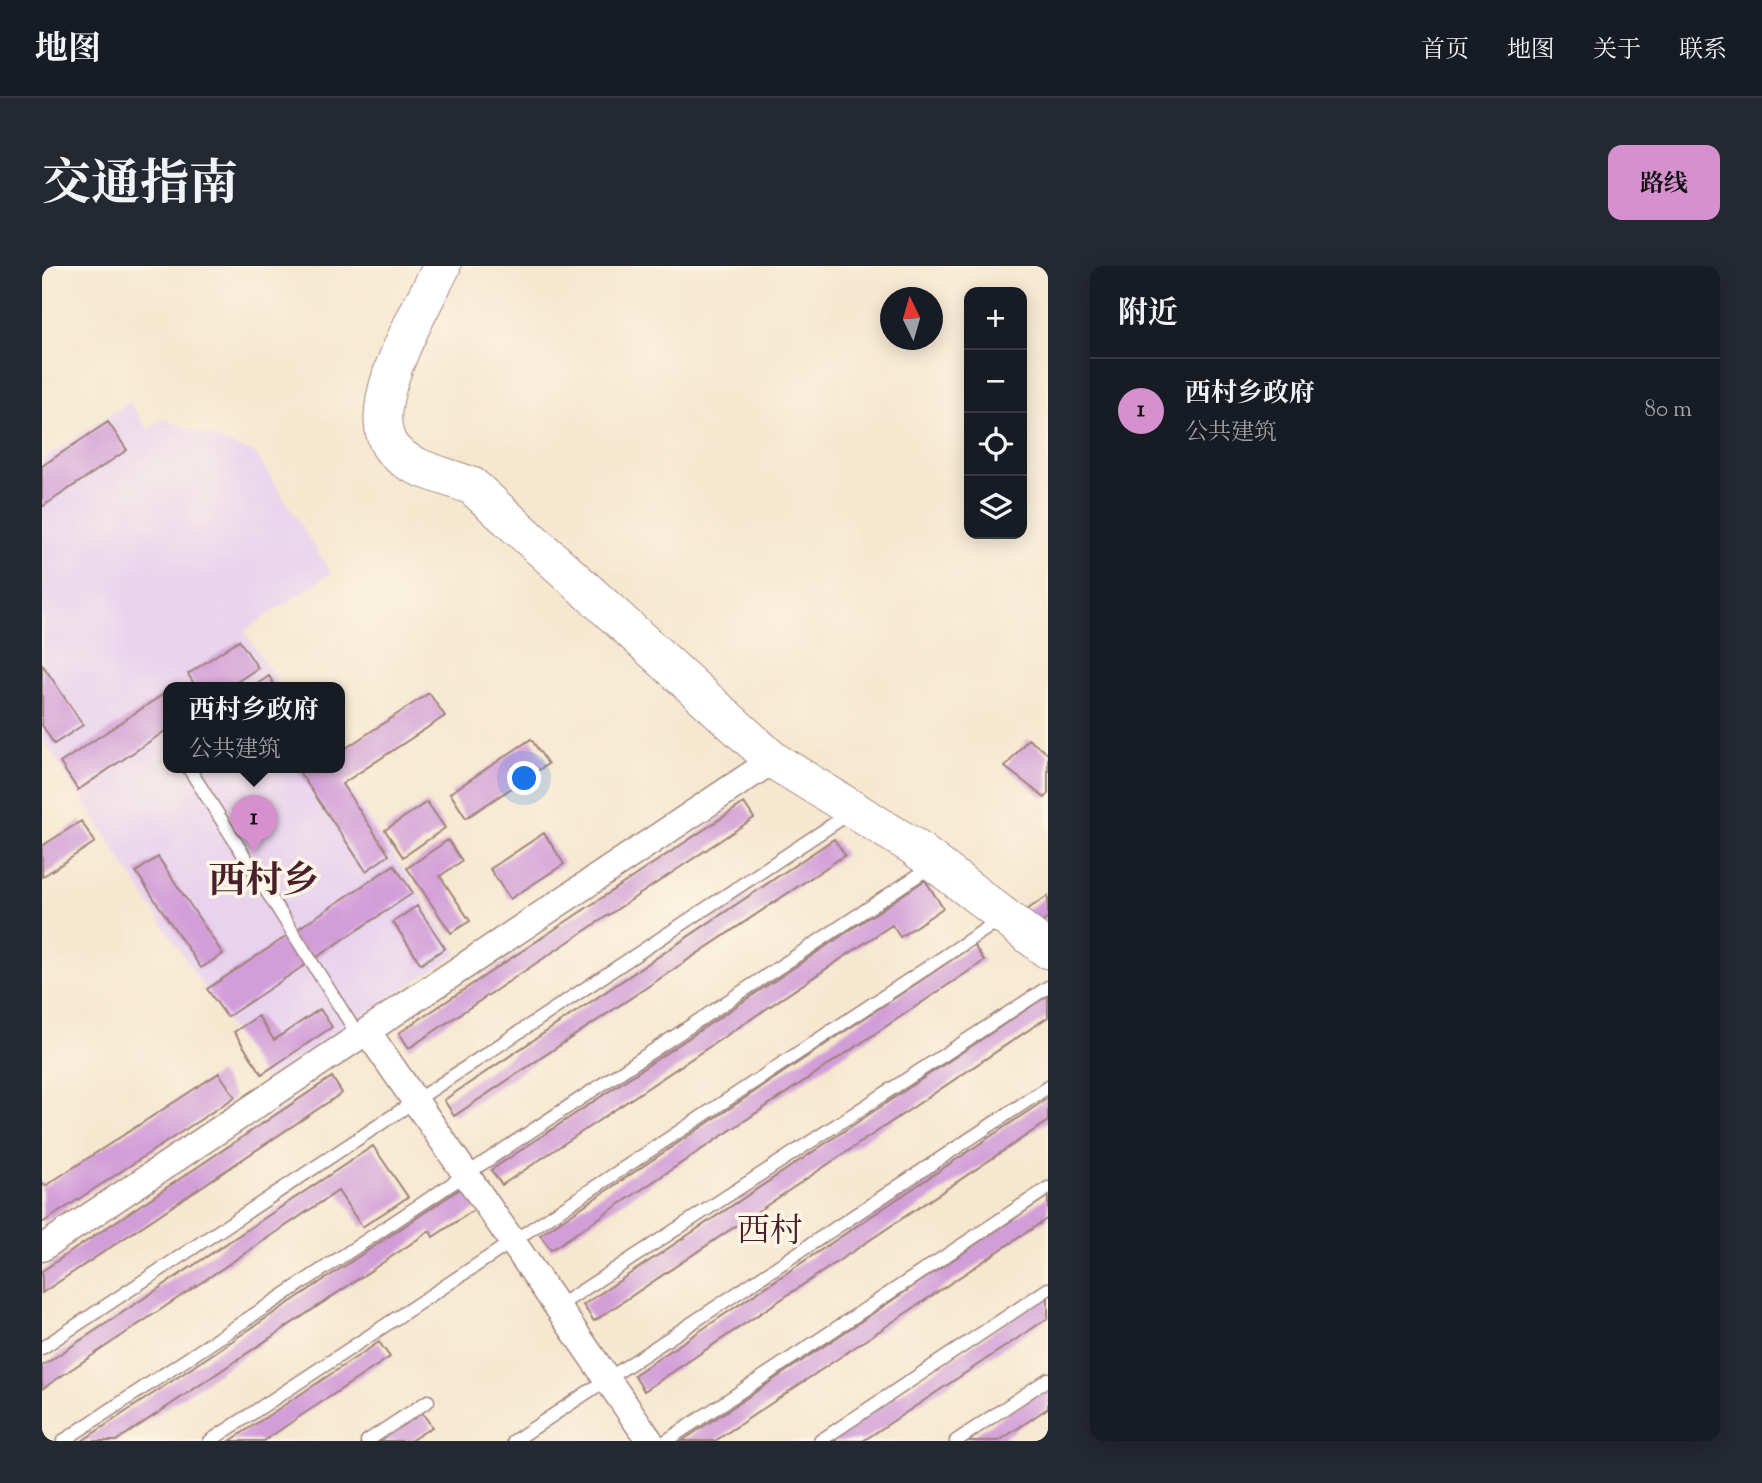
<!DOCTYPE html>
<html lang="zh">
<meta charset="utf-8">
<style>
body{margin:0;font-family:"Sorts Mill Goudy","Noto Serif SC",serif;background:#242831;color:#f1f3f6}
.controls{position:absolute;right:21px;top:21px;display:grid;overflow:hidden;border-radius:14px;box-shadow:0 4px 18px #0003}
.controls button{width:63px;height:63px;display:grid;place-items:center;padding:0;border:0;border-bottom:2px solid #363941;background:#171b24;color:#f1f3f6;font:35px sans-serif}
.compass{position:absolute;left:838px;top:21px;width:63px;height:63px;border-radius:50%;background:#171b24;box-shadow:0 4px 18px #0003;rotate:355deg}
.you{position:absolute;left:483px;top:513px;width:24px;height:24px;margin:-18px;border:5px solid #fff;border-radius:50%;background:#1a73e8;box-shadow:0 0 0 10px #1a73e833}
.badge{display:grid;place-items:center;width:46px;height:46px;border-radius:50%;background:#d690ce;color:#111;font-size:23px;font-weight:700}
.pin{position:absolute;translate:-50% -58px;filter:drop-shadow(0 2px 4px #0008)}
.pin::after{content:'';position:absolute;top:37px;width:24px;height:21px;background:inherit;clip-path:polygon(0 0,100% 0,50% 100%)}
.popup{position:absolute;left:121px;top:416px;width:182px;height:91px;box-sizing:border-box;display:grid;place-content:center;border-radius:14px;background:#171b24;filter:drop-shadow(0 2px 5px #0005);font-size:23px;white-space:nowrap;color:#9ea1a6}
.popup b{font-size:26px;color:#f1f3f6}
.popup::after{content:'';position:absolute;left:50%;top:100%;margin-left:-14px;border:14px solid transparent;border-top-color:#171b24}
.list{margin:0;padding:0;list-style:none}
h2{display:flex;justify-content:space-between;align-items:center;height:91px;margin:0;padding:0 28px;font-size:30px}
h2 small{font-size:23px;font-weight:400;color:#9ea1a6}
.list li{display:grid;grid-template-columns:46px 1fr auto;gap:21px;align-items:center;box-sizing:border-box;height:105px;padding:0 28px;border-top:2px solid #363941}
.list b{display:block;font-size:26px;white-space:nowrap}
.list p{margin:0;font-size:23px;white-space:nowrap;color:#9ea1a6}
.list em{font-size:23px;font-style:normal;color:#9ea1a6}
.icon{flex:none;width:38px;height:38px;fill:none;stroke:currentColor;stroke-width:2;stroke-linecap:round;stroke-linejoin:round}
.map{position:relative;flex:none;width:1006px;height:1175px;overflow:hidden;border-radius:14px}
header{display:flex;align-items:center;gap:42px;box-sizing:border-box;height:98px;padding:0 35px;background:#171b24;border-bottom:2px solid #363941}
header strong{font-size:33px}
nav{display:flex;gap:38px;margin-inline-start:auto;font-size:24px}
.intro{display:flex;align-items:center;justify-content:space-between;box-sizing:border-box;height:168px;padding:0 42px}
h1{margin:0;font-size:49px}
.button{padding:18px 32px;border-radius:14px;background:#d690ce;color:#111;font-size:24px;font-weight:700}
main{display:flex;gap:42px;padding:0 42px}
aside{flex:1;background:#171b24;border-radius:14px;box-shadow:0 4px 18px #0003}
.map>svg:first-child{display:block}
.built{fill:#e8d2ee}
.building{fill:#d29ed8}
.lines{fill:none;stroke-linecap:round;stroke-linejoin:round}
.lane-casing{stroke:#a0837d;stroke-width:15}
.street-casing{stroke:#a0837d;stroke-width:29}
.secondary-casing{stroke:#a0837d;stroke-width:39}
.lane{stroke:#fff;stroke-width:12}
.street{stroke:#fff;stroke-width:26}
.secondary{stroke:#fff;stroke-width:37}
.labels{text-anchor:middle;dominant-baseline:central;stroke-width:7;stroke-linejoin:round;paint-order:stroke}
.quarter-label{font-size:33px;fill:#4a1f2b;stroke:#fcf5e5}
.district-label{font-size:37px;font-weight:bold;fill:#4a1f2b;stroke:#fcf5e5}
</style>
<header>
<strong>地图</strong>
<nav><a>首页</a><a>地图</a><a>关于</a><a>联系</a></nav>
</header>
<div class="intro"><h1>交通指南</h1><a class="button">路线</a></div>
<main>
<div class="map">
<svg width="1006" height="1175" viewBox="0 0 1006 1175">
<rect width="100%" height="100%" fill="#fcf5e5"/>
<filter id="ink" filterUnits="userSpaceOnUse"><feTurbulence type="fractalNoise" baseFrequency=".0143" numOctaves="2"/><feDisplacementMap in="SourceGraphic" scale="14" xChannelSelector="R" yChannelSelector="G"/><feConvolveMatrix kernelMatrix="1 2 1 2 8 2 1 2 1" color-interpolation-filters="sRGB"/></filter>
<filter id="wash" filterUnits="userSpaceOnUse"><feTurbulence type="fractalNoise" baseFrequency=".00686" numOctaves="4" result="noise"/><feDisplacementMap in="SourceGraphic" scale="28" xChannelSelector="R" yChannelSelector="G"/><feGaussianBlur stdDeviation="1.57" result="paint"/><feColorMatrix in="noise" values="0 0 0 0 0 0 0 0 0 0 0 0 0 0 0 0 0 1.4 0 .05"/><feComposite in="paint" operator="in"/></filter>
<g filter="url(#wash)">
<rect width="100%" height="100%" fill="#f6e7cf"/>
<!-- built -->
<path class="built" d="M87 136 106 163 122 153 214 188 289 307 202 365 239 421H126V501H293L416 687 222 814 0 472V194Z"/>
<g id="blocks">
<!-- building -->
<path class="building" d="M66 156 85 184 0 241V200Z
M197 374 216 402 187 421H154L146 408Z
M0 398 41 459 12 478 0 459Z
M227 410 234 421H211Z
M126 425V463L36 524 18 497Z
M387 427 403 450 300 518 347 589 324 605 254 501H298V486Z
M489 473 506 498 424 552 408 527Z
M986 473 1006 488V528L1003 532 963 501Z
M385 536 403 562 361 591 343 564Z
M702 537 712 552 367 782 357 767Z
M39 555 53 576 0 611V580Z
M502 567 522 598 468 633 448 603Z
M792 573 803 589 412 850 402 834Z
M406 574 420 595 398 610 428 655 409 667 365 602Z
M116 591 181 688 159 702 94 606Z
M352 599 371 627 185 751 165 723Z
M883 614 901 642 858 671 850 659 460 919 449 904Z
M1006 630V652L986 666 975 650Z
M375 640 403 682 379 698 351 656Z
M932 679 942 695 509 984 498 969Z
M1006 729V751L552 1055 541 1039Z
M278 743 290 761 220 808 192 766 216 750 232 774Z
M177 807 193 831 0 957V916L3 920Z
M290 811 300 827 0 1027V1005Z
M1006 832V855L602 1125 592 1109Z
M331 880 366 931 320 961 296 925 0 1123V1100Z
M421 921 435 942 391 971 388 965 74 1175H40Z
M1006 930V952L858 1051 673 1175H640Z
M1006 1029V1052L821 1175H787Z
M337 1076 348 1091 257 1151 222 1175H188Z
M1006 1120V1142L957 1175H923Z
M379 1145 390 1161 368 1175H335Z"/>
</g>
</g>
<g filter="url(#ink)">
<use href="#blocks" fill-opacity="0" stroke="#a0837d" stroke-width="2"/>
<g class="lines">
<defs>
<path id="lane" d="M146 501 317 771
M515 1041 1006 721
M0 1082 808 547
M21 1175 890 600
M168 1175 959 653
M325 1175 386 1135
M472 1175 1006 821
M624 1175 1006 922
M778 1175 1006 1023
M914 1175 1006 1113"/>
<path id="street" d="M325 765 608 1175
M0 982 731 494"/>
<path id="secondary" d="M400 0C381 40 315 146 352 185 370 204 406 210 430 220L731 494 872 581 1006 684"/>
</defs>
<!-- lane casing -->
<use href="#lane" class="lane-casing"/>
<!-- street casing -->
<use href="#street" class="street-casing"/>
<!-- secondary casing -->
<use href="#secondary" class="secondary-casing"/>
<!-- lane -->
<use href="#lane" class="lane"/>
<!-- street -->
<use href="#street" class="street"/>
<!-- secondary -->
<use href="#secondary" class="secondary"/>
</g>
</g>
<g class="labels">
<!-- quarter labels -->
<g class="quarter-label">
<text x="728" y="967">西村</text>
</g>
<!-- district labels -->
<g class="district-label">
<text x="222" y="617">西村乡</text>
</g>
</g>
</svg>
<div class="controls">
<button>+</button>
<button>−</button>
<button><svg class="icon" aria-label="locate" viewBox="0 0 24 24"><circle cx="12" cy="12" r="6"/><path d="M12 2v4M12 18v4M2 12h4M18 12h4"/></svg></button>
<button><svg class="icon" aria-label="layers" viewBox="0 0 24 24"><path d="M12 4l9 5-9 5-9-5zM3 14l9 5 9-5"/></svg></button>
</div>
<svg class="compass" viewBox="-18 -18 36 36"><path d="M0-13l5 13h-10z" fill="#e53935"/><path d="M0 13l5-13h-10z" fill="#9ea1a6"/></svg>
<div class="you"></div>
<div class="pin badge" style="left:212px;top:587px">1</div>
<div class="popup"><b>西村乡政府</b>公共建筑</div>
</div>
<aside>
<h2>附近<small></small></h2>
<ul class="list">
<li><span class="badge">1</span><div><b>西村乡政府</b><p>公共建筑</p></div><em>80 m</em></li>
</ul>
</aside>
</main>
